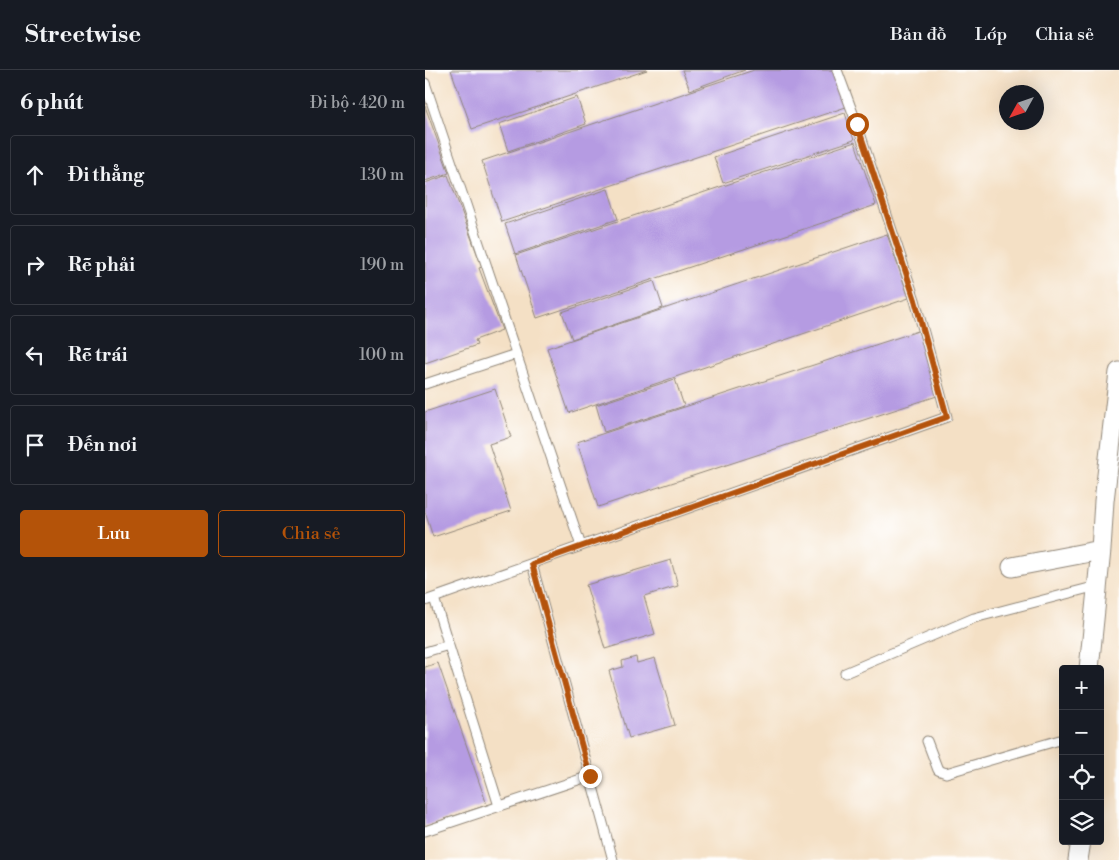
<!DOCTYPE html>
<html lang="vi">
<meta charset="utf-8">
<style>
body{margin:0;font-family:"Libre Bodoni",serif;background:#242831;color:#f1f3f6}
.controls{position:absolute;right:15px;bottom:15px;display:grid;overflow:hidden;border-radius:5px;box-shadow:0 5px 20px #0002}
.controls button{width:45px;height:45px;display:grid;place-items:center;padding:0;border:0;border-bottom:1px solid #363941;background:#171b24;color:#f1f3f6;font:25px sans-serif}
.compass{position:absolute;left:574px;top:15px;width:45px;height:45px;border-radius:50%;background:#171b24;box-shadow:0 5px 20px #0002;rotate:230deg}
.stop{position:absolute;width:15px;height:15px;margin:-11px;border:4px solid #b45309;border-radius:50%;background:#fff}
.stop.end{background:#b45309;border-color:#fff;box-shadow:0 1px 5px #0008}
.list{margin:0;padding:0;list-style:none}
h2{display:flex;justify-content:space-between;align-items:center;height:65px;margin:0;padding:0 20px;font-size:21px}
h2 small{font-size:16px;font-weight:400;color:#9ea1a6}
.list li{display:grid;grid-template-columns:32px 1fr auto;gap:15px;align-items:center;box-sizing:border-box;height:80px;margin:0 10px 10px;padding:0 10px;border:1px solid #363941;border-radius:5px}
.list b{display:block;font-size:19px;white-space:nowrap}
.list em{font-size:16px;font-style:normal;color:#9ea1a6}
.actions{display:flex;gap:10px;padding:15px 20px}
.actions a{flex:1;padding:11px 0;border:1px solid #b45309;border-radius:5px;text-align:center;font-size:18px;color:#b45309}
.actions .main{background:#b45309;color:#fff}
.icon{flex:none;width:28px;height:28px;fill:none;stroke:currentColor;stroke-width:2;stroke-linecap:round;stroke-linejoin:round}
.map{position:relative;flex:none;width:694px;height:790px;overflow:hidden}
header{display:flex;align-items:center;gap:30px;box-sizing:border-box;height:70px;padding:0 25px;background:#171b24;border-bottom:1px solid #363941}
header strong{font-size:24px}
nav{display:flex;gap:28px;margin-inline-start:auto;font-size:18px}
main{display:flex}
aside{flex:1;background:#171b24}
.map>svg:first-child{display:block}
.building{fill:#b59be2}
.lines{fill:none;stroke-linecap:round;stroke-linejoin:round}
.lane-casing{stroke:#908678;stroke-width:11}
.street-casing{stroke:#908678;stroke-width:21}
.lane{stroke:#fff;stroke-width:9}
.street{stroke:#fff;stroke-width:19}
.route{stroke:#b45309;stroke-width:6}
</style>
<header>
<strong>Streetwise</strong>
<nav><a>Bản đồ</a><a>Lớp</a><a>Chia sẻ</a></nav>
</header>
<main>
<aside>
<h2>6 phút<small>Đi bộ · 420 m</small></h2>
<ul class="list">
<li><svg class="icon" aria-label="ahead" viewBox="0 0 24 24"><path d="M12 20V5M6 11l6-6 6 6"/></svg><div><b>Đi thẳng</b></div><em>130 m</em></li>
<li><svg class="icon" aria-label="right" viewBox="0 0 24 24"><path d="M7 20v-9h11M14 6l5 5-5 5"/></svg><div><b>Rẽ phải</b></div><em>190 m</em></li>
<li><svg class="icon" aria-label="left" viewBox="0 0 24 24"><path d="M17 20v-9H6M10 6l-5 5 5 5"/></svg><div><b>Rẽ trái</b></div><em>100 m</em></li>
<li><svg class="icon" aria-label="arrive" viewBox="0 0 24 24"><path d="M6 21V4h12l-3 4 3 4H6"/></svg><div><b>Đến nơi</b></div></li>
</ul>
<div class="actions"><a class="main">Lưu</a><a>Chia sẻ</a></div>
</aside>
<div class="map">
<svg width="694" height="790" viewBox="0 0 694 790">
<rect width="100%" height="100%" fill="#fff"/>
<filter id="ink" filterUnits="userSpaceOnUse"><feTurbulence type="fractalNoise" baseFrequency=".02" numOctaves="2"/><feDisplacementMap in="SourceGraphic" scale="10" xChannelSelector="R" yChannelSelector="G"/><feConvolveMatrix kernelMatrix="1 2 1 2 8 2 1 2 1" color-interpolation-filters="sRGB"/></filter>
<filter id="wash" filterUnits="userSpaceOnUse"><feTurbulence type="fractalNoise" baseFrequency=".0096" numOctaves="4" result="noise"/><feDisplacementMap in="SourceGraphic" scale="20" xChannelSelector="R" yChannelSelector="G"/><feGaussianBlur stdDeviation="1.12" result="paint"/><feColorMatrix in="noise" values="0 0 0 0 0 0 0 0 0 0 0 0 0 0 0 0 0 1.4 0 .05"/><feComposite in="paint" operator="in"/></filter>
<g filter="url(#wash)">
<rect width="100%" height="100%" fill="#f4e0c5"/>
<g id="blocks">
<!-- building -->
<path class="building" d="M26 0H222L47 59Z
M257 0H320L265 20Z
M329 0H408L421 37 77 152 57 91Z
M152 27 161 54 83 81 74 54Z
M0 36 24 103 0 111Z
M420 43 429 70 298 113 289 87Z
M430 72 451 135 112 248 91 185Z
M23 105 57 197 54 198 77 260 50 270 52 275 0 293V113Z
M183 119 193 149 90 184 80 154Z
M462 164 484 228 144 343 122 278Z
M229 211 238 238 147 269 137 242Z
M493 261 515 325 173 437 152 372Z
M250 309 259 336 179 362 171 335Z
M70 319 86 367 64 374 86 441 8 467 0 442V342Z
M246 490 253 516 219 526 230 564 180 579 161 515Z
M211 587 212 593 230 588 250 655 204 668 184 601 198 597 197 591Z
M13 593 62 735 0 756V597Z"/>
</g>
</g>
<g filter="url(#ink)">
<use href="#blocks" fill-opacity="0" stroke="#908678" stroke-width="1"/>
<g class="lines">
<defs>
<path id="lane" d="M0 13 156 476
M0 314 91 284
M107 494 188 790
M9 528 74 736
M0 531 522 347 490 230 432 54 412 0
M0 582 24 575
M420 603 549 548 672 516
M502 671 513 700 521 703 638 669
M0 761 165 706"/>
<path id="street" d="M587 497 676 480
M664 599 676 480 679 431 694 302
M653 790 656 771"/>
</defs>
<!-- lane casing -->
<use href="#lane" class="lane-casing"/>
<!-- street casing -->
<use href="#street" class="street-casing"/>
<!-- lane -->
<use href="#lane" class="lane"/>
<!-- street -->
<use href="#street" class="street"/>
</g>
</g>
<g class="lines" filter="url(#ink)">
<!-- route -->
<path class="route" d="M165 706 107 494 522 347 490 230 432 54"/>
</g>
</svg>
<div class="controls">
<button>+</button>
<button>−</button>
<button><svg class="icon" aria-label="locate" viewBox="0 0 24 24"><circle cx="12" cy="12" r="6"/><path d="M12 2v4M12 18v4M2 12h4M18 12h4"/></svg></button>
<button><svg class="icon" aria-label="layers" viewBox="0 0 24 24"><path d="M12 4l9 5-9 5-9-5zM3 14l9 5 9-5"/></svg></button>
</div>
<svg class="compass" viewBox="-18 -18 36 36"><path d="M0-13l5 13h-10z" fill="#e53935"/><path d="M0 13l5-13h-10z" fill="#9ea1a6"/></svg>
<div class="stop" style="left:432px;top:54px"></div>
<div class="stop end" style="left:165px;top:706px"></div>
</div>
</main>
